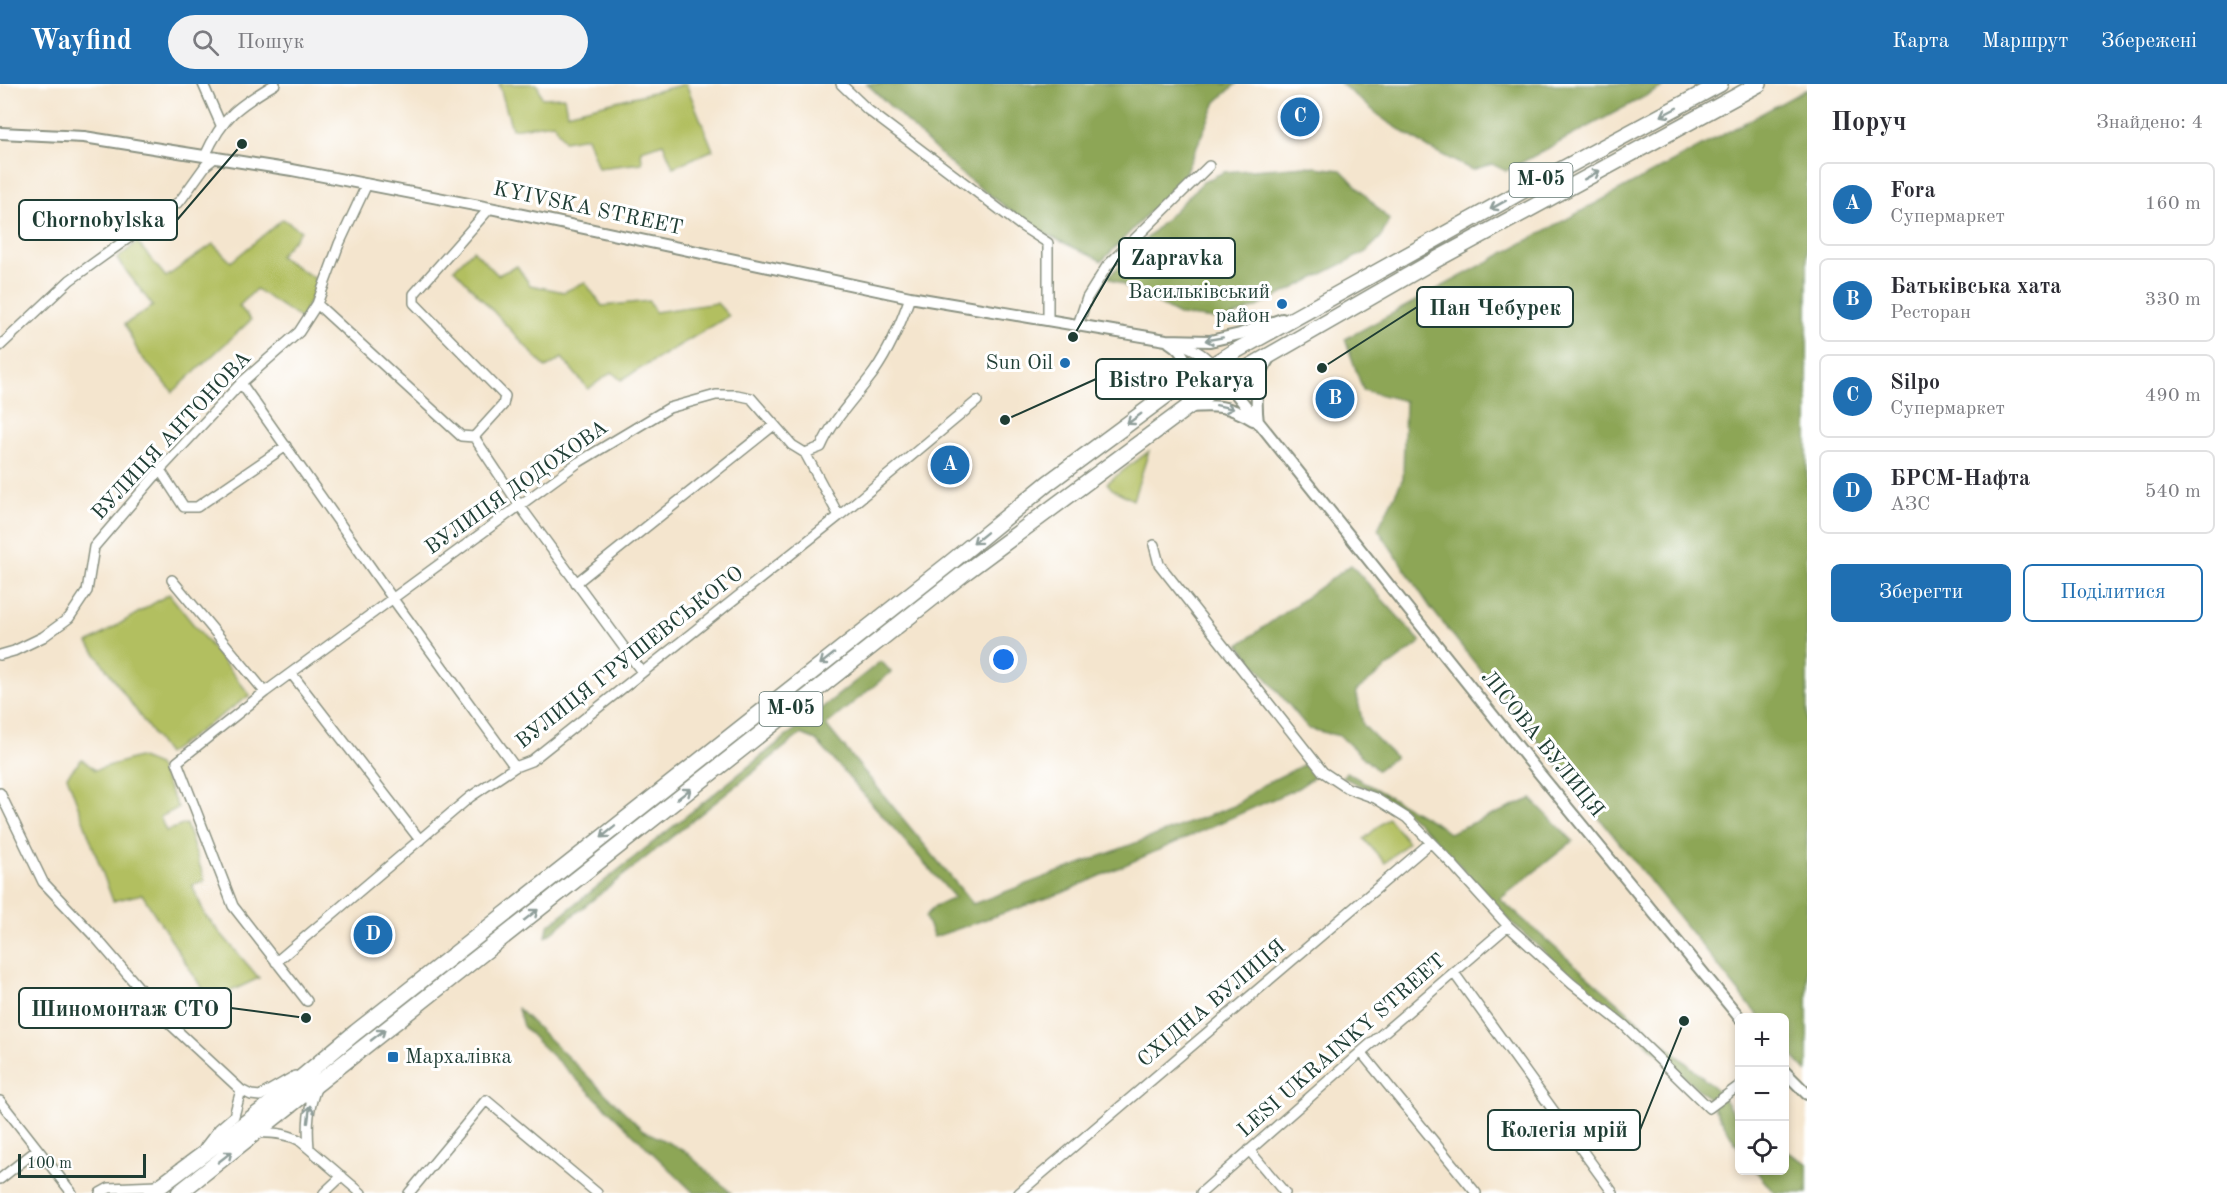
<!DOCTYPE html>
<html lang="uk">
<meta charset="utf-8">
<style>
body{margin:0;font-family:"Old Standard TT",serif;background:#f2f2f3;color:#2b2b33}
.controls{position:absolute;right:18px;bottom:18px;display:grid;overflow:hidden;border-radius:9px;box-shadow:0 3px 9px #0003}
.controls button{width:54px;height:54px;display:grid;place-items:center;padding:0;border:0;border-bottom:2px solid #e1e1e2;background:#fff;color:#2b2b33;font:30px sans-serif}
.scale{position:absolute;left:18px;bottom:15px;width:128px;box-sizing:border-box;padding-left:6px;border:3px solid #1f3d34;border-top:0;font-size:16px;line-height:21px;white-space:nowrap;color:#1f3d34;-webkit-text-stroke:4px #fff;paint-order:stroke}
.you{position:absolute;left:1004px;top:576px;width:21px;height:21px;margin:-15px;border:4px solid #fff;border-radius:50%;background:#1a73e8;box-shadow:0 0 0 9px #1a73e833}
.badge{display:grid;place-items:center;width:39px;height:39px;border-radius:50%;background:#1f6fb2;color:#fff;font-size:20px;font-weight:700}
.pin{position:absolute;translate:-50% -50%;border:3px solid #fff;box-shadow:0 2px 6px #0006}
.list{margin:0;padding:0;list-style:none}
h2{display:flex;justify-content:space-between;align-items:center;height:78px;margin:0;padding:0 24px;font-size:26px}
h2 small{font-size:20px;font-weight:400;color:#7c7c81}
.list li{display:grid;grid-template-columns:39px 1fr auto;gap:18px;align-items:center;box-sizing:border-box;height:84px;margin:0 12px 12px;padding:0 12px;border:2px solid #e1e1e2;border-radius:9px}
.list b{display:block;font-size:22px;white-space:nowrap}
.list p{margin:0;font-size:20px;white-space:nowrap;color:#7c7c81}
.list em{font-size:20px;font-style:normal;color:#7c7c81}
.actions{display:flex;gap:12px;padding:18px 24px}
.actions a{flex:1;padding:14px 0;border:2px solid #1f6fb2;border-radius:9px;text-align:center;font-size:21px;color:#1f6fb2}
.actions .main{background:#1f6fb2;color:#fff}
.icon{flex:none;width:33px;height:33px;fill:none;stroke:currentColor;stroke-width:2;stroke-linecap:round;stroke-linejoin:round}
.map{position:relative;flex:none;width:1807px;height:1109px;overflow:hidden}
header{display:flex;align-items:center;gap:36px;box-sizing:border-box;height:84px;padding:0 30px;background:#1f6fb2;color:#fff}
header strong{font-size:28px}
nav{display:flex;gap:33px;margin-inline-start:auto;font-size:21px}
.search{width:420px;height:54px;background:#f2f2f3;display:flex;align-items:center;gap:15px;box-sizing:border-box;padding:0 21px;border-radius:33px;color:#7c7c81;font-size:22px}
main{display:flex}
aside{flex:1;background:#fff}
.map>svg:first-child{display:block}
.green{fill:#b2bf61;stroke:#687e4a;stroke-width:1.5}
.forest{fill:#8da657;stroke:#567246;stroke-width:1.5}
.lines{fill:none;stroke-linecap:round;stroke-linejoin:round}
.minor-casing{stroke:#8a9181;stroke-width:12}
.tertiary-casing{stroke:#8a9181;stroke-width:14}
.trunk-casing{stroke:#8a9181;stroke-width:18}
.minor{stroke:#fff;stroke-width:9}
.tertiary{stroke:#fff;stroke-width:10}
.trunk{stroke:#fff;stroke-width:15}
.oneway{stroke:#8f9e9a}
.poi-dot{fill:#1f6fb2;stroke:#fff;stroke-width:2}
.labels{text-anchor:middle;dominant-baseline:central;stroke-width:6;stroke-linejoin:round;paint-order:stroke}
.shield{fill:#fff;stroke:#627771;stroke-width:1.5}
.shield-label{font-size:20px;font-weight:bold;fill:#1f3d34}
.street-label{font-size:21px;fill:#1f3d34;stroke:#fff}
.poi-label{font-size:21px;fill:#1f3d34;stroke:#fff;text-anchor:end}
.leader{fill:none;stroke:#1f3d34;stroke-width:2}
.callout-dot{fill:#1f3d34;stroke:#fff;stroke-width:2}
.callout{fill:#fff;stroke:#1f3d34;stroke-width:2}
.callout-label{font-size:22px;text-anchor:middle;font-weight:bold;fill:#1f3d34}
</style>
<header>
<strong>Wayfind</strong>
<div class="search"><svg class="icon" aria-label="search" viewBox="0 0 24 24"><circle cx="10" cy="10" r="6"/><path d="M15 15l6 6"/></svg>Пошук</div>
<nav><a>Карта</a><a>Маршрут</a><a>Збережені</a></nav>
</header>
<main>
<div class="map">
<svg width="1807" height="1109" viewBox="0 0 1807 1109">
<rect width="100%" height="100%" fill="#fff"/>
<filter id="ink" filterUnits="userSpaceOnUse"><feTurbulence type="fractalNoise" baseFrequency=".0167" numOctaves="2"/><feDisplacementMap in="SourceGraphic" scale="12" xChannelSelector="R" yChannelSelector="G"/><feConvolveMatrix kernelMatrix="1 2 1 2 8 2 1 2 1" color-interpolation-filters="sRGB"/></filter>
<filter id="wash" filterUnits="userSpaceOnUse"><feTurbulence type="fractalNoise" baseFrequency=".008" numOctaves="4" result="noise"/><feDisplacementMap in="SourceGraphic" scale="24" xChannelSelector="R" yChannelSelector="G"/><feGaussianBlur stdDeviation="1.35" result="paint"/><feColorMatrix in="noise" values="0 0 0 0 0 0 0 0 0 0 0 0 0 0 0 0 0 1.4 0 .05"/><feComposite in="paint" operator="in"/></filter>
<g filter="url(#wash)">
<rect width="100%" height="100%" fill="#f4e5ce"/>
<!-- green -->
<path class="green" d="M499 0H537L542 14 564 13 567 29 686 0 713 66 673 83 663 59 641 66 642 79 598 84 587 53 564 57 553 39 512 45Z
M283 135 301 147 279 172 319 197 301 235 256 205 239 222 251 236 173 308 139 270 125 240 153 222 117 175 137 158 166 193 213 160 231 178Z
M473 166 498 191 517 182 530 201 564 208 585 198 602 222 649 217 655 228 717 219 729 232 621 296 612 288 588 305 562 274 546 284 454 185Z
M1149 367 1133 416 1112 405 1107 399Z
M169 510 250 611 167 670 88 559Z
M138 673 158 681 178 724 160 733 166 747 186 740 205 797 192 801 205 831 259 894 210 917 142 810 113 817 67 692 82 675 95 686Z
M1388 734 1408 758 1385 779 1364 755Z"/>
<!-- forest -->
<path class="forest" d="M867 0H1236L1216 18 1184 92 1102 177 1035 145 959 88Z
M1341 0H1668L1506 87 1492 80 1472 86 1429 64 1386 37Z
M1807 5V988L1785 964 1784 934 1759 933 1430 523 1378 445 1403 394 1405 317 1363 306 1345 255Z
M1306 82 1341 86 1389 136 1381 153 1366 168 1257 223 1223 236 1179 231 1108 193 1203 98 1224 88Z
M1351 481 1421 558 1356 607 1363 641 1395 673 1377 686 1340 652 1309 645 1239 561Z
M881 577 891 588 826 641 973 820 1234 722 1263 701 1307 679 1317 691 1298 704 1062 809 934 853 925 833 935 822 955 814 816 656 801 650 546 853 548 842Z
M1346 688 1437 740 1449 749 1531 715 1573 757 1500 815 1719 1008 1739 1038V1065L1708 1014 1514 841C1478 805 1447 762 1408 730 1389 715 1364 704 1343 693Z
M518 925 643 1046 685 1067 731 1109H694L537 957 523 942Z
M1785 1067 1807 1079V1109H1774L1756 1087 1784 1086Z"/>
</g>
<g filter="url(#ink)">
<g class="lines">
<defs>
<path id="minor" d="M203 0 221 41
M841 0 868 26 1020 141 1048 159V236
M205 72C223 32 238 22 275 0
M317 220 461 352 474 353 520 422 642 588
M1078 241 1087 214 1107 182 1209 82
M1174 258C1190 263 1202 268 1213 281
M0 262 70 196 180 117 206 81 216 73
M241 299 393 515 515 683
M474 353 503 321 505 312 414 219V210L490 124
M805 369 839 432
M160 386 184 423H197L286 362
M1154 461 1159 480 1323 688 1347 704 1375 714 1407 734 1452 780 1508 842 1572 900 1624 941 1709 1024 1740 1001
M172 496 265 608
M576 499 774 341
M0 571 14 567 43 553 69 534 87 507 94 463 160 386 241 299 299 248 317 220 339 160 367 100
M291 589 420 756
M0 709 43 798 97 855 170 940 241 1006 251 1011 260 1012 295 992
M276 878 470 713 515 683 531 677 839 432 977 317
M1454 889 1613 1109
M307 917 233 822 177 678 265 608 579 378 669 324 716 311H737L751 314 792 361 805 369 821 363C833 335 856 313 874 288 890 265 901 239 910 213
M1361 968 1476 1109
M0 1017 72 1109
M255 1049C271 1048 284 1049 299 1056L361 1109
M205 1063 219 1045 234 1032 241 1006
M309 1064C307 1041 308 1023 317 1002
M1249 1066 1285 1109
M0 1095 37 1066
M100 1109 109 1104 157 1102
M324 1109 342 1092
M409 1109 486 1016 597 1109
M1019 1109 1430 759
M1201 1109 1361 968 1508 842"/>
<path id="tertiary" d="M0 49 84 53 292 86 490 124 910 213 1166 256 1210 257 1240 250 1282 235
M1169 258C1188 270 1189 282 1179 302
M1213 281 1535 684 1740 934
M1188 323C1216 321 1228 321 1253 336
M1258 339C1255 313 1256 293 1271 271
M1784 987 1807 1010"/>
<path id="trunk" d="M151 1109 264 1025 356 948 950 479 1048 399 1179 302 1232 269 1542 96 1720 0
M179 1109 963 490 1188 323 1225 297 1430 179 1759 0"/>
</defs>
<!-- minor casing -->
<use href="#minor" class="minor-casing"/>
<!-- tertiary casing -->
<use href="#tertiary" class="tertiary-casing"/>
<!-- trunk casing -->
<use href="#trunk" class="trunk-casing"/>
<!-- minor -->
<use href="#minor" class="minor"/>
<!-- tertiary -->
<use href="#tertiary" class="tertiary"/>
<!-- trunk -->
<use href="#trunk" class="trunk"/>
</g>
<!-- one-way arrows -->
<defs><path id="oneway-shaft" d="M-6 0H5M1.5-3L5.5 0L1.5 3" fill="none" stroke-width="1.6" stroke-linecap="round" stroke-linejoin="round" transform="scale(1.5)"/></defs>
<g class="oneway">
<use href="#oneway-shaft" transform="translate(1669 28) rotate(152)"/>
<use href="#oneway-shaft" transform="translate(1592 91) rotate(-29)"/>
<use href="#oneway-shaft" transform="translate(1498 121) rotate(151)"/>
<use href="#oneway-shaft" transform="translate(1214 255) rotate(170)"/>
<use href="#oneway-shaft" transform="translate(1225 323) rotate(12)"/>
<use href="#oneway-shaft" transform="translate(1134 335) rotate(144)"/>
<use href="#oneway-shaft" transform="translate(980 454) rotate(141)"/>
<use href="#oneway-shaft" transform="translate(827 575) rotate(142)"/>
<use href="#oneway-shaft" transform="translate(684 710) rotate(-38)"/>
<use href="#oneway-shaft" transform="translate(608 748) rotate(141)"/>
<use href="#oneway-shaft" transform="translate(531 831) rotate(-38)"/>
<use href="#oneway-shaft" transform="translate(378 951) rotate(-38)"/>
<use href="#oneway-shaft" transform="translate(309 1030) rotate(-83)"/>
<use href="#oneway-shaft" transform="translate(225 1073) rotate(-38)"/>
</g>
</g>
<!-- markers -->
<g class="poi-dot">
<circle cx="1282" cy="220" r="6"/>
<circle cx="1065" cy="279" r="6"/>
<rect x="387" y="967" width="12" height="12" rx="3"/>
</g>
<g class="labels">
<!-- shield labels -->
<g class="shield">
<rect x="1509.5" y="79" width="63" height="34" rx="4.5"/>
<rect x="759.5" y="608" width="63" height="34" rx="4.5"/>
</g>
<g class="shield-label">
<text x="1541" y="96">М-05</text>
<text x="791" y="625">М-05</text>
</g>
<!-- street labels -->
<g class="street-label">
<text transform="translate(588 125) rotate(12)">KYIVSKA STREET</text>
<text transform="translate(172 352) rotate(-47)">ВУЛИЦЯ АНТОНОВА</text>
<text transform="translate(517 404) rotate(-35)">ВУЛИЦЯ ДОДОХОВА</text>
<text transform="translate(630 574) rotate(-38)">ВУЛИЦЯ ГРУШЕВСЬКОГО</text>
<text transform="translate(1542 660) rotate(51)">ЛІСОВА ВУЛИЦЯ</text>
<text transform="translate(1212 920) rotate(-40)">СХІДНА ВУЛИЦЯ</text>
<text transform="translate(1342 962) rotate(-41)">LESI UKRAINKY STREET</text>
</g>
<!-- poi labels -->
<g class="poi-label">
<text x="1270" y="208">Васильківський<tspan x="1270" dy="24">район</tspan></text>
<text x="1053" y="279">Sun Oil</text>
<text x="405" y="973" text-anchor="start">Мархалівка</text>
</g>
</g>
<!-- callouts -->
<path class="leader" d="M242 60L177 136M1073 253L1119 174M1322 284L1417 223M1005 336L1096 295M306 934L231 924M1684 937L1640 1046"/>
<g class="callout-dot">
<circle cx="242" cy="60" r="6"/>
<circle cx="1073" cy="253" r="6"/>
<circle cx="1322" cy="284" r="6"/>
<circle cx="1005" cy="336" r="6"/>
<circle cx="306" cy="934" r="6"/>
<circle cx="1684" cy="937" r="6"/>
</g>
<g class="callout">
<rect x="19" y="116" width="158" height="40" rx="6"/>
<rect x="1119" y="154" width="116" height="40" rx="6"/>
<rect x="1417" y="203" width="156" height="40" rx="6"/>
<rect x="1096" y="275" width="170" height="40" rx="6"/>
<rect x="19" y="904" width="212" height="40" rx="6"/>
<rect x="1488" y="1026" width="152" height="40" rx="6"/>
</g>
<g class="callout-label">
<text x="98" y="143">Chornobylska</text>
<text x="1177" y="181">Zapravka</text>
<text x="1495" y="231">Пан Чебурек</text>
<text x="1181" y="303">Bistro Pekarya</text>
<text x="125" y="932">Шиномонтаж СТО</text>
<text x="1564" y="1053">Колегія мрій</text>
</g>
</svg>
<div class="controls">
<button>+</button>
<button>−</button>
<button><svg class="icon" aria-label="locate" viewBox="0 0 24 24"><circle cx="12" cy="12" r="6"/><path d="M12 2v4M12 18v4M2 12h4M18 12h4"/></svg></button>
</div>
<div class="scale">100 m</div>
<div class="you"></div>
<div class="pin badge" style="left:950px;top:381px">A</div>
<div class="pin badge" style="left:1335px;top:315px">B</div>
<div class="pin badge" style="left:1300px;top:33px">C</div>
<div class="pin badge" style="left:373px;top:851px">D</div>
</div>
<aside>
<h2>Поруч<small>Знайдено: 4</small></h2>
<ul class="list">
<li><span class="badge">A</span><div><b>Fora</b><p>Супермаркет</p></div><em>160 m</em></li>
<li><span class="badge">B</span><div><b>Батьківська хата</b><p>Ресторан</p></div><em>330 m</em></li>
<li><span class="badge">C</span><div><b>Silpo</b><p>Супермаркет</p></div><em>490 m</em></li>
<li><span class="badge">D</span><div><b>БРСМ-Нафта</b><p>АЗС</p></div><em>540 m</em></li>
</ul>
<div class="actions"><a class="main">Зберегти</a><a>Поділитися</a></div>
</aside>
</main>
